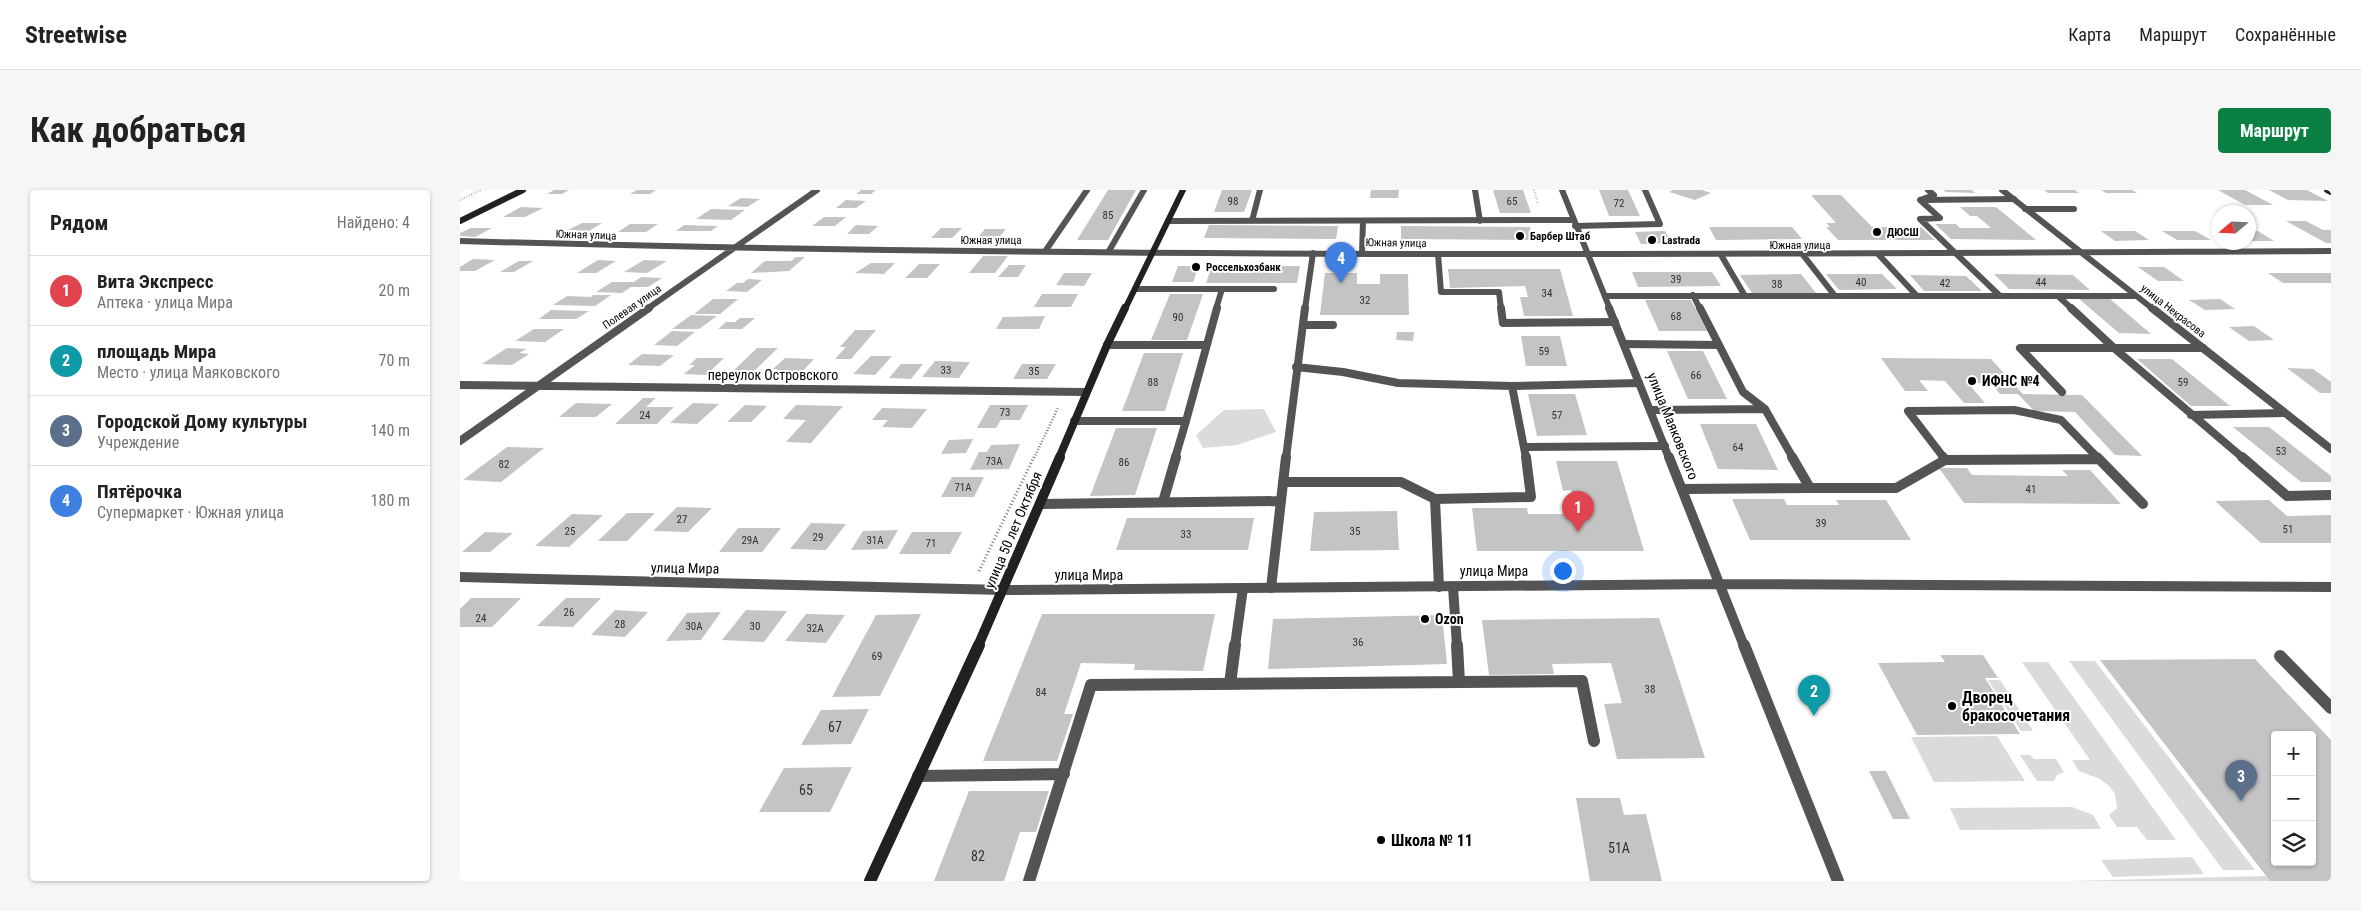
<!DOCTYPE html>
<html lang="ru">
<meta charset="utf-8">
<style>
body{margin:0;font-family:"Roboto Condensed",sans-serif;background:#f6f6f6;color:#222}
.controls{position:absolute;right:15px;bottom:15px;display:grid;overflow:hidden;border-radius:5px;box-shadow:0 1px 4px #0004}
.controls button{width:45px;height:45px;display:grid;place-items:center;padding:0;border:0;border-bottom:1px solid #e0e0e0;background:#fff;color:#222;font:25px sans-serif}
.compass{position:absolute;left:1751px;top:15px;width:45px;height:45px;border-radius:50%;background:#fff;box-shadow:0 1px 4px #0004;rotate:251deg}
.you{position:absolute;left:1102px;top:380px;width:18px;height:18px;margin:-12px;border:4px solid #fff;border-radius:50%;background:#1a73e8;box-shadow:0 0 0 8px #1a73e833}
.badge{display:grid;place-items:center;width:32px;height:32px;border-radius:50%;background:#0b8043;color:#fff;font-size:16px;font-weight:700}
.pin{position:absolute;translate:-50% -41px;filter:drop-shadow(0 1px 2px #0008)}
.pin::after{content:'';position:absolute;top:26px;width:18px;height:15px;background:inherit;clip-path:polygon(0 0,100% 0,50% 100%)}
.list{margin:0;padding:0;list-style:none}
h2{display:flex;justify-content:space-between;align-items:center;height:65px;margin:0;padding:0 20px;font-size:21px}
h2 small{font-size:16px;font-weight:400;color:#767676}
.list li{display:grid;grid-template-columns:32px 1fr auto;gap:15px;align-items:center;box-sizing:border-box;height:70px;padding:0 20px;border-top:1px solid #e0e0e0}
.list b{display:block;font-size:19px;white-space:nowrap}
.list p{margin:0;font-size:16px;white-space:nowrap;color:#767676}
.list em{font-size:16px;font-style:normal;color:#767676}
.icon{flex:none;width:28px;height:28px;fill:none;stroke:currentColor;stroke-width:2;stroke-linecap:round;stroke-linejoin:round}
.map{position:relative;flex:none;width:1871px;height:691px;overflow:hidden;border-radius:5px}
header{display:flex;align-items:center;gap:30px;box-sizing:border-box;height:70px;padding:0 25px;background:#fff;border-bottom:1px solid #e0e0e0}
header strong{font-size:24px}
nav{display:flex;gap:28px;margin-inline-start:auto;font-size:18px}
.intro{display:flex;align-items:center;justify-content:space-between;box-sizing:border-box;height:120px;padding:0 30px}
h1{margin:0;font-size:35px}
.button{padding:12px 22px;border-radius:5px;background:#0b8043;color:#fff;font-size:18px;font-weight:700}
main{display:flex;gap:30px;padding:0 30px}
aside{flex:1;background:#fff;border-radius:5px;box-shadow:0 1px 4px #0004}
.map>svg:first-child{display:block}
.green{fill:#dbdbdb}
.building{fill:#c4c4c4;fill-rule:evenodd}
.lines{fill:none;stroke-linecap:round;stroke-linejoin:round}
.path-far2{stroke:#767676;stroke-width:2;stroke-dasharray:0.5 2;stroke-linecap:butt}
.path-far1{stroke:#767676;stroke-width:2.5;stroke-dasharray:1 2;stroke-linecap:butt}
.path{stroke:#767676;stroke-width:3;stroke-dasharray:1 2.5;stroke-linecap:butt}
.lane-far3{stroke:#545454;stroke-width:6}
.lane-far2{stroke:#545454;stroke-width:8}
.lane-far1{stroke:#545454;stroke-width:10}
.lane{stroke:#545454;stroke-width:12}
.street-far3{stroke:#545454;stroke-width:6}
.street-far2{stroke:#545454;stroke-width:8}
.street-far1{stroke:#545454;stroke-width:10}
.street{stroke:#545454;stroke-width:12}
.secondary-far3{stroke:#212121;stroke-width:6}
.secondary-far2{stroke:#212121;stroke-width:8}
.secondary-far1{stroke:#212121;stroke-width:10}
.secondary{stroke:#212121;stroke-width:12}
.poi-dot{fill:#000;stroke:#fff;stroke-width:2}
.labels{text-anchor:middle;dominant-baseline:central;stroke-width:4;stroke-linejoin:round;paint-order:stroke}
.number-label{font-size:11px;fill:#313131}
.far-poi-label{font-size:11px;font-weight:bold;fill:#000;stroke:#fff;text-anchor:start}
.far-street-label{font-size:11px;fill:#000;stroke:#fff}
.street-label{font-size:14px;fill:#000;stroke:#fff}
.poi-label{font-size:14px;font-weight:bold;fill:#000;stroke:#fff;text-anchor:start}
.near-number-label{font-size:14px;fill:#313131}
.near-poi-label{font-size:16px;font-weight:bold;fill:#000;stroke:#fff;text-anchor:start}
</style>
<header>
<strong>Streetwise</strong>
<nav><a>Карта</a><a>Маршрут</a><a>Сохранённые</a></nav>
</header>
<div class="intro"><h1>Как добраться</h1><a class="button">Маршрут</a></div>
<main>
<aside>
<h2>Рядом<small>Найдено: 4</small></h2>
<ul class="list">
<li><span class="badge" style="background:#e0444e">1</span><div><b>Вита Экспресс</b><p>Аптека · улица Мира</p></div><em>20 m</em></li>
<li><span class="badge" style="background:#0f9aa8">2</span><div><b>площадь Мира</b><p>Место · улица Маяковского</p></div><em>70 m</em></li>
<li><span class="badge" style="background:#5c6f8a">3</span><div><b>Городской Дому культуры</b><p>Учреждение</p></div><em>140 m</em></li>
<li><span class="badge" style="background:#3f7fe0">4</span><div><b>Пятёрочка</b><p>Супермаркет · Южная улица</p></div><em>180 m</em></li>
</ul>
</aside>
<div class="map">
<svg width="1871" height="691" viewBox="0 0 1871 691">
<rect width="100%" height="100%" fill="#fff"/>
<!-- green -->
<path class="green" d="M804 219 816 242 777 255 743 258 736 245 764 220Z
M1609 471H1635L1795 680H1763Z
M1562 472H1588L1716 650H1687L1677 637H1657L1649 625 1657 618 1655 604 1649 596 1640 589 1619 581 1612 570H1630Z
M1528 490H1540L1573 541H1561Z
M1537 546 1565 591 1474 592 1451 547Z
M1560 565H1570L1574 569H1596L1604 582 1597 585 1594 591H1577Z
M1612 617 1633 625 1641 639 1500 640 1490 618Z
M1732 667 1744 684 1653 687 1641 670Z
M1806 686 1810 691H1608Z"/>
<!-- building -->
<path class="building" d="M94 0H109L102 4H87Z
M177 0H196L190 4H170Z
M401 0H416L411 4H396Z
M648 0H676L648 50H617Z
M762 0H792L784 22H754Z
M911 0H939L938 8H910Z
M1033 0H1063L1071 23H1040Z
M1139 0H1168L1180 26H1149Z
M1213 0H1242L1251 3 1235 10 1209 2Z
M1483 0H1512L1515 3 1486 2Z
M1584 0H1615L1619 3H1588Z
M1641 0H1672L1677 3H1646Z
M1758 0H1785L1813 15H1785Z
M1809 0H1847L1868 11 1828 10Z
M1351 5H1381L1412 37H1461L1475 50H1378L1366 37H1370L1366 33H1376Z
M281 8 300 9 287 17 268 16Z
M386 10 406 11 396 18H376Z
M61 17 83 18 65 27H43Z
M1500 17H1536L1576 50 1491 49 1475 34H1496L1500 38H1531L1517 26H1510Z
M251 19 285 20 271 30 236 29Z
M364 27H386L375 36H352Z
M1826 31H1846L1863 40H1871V53H1866Z
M122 33H142L129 41 108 40Z
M170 34H198L186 42H158Z
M224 35 258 36 251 41H216Z
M396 35 418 36 409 44H387Z
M749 35 878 36 876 49 744 48Z
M941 36 1070 37 1073 50 941 49Z
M1249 37H1332L1342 49 1256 50Z
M11 38H32L15 47 0 46V43Z
M481 38H502L492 48H471Z
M525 39H546L537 50H516Z
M1205 41 1212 53 1181 54 1175 42Z
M1641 41H1675L1689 50 1655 51Z
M1702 41H1735L1751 50H1717Z
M1798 41 1814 51H1788V42Z
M523 66H548L535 83H509Z
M336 67H345L329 81 291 83 305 71H331Z
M13 69 35 70 15 81H0V77Z
M138 70 156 71 136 83H117Z
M184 70 207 71 187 83 164 82Z
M59 71H73L54 82H40Z
M411 73H435L424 84 395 83Z
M459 74H480L467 88H445Z
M549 75H566L558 87H538Z
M718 76H739L733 92H712Z
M752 76H840L837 93H746Z
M1678 77H1704L1724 91H1698Z
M988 79H1100L1113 126H1064L1060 107H1068L1065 96 990 98Z
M1172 82H1252L1261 96 1178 97Z
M604 83H632L624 96 596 95Z
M865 83H897V94H920V84H948L949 125H860Z
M1808 83H1871V93H1823Z
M1341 84 1356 103H1292L1280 85Z
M1366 84H1422L1437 99 1379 100Z
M1534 84 1613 85 1630 100 1549 99Z
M1450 85 1506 86 1522 101H1464Z
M181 87 202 88 188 97H171L162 103 136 102 152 92H174Z
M288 89 302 90 287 102 266 101 277 93H283Z
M582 104H618L611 117H574Z
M710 104H743L727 150H691Z
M133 105H151L135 116 93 115 107 106 131 107Z
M1618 108H1649L1691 144 1659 143Z
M253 109H278L260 124H234Z
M1760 109 1775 119 1745 120 1729 110Z
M1185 110H1231L1247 141H1199Z
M91 120 129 121 116 129H79Z
M231 125 257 126 239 139H212Z
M585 126 579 139H536L543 127Z
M280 128H295L282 139H258L266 132H275Z
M1794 136 1814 150 1789 151 1769 137Z
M74 139H104L85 152 55 151Z
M395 140H416L391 169H375L386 157H380Z
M212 141 235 142 217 156 194 155Z
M937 142H954L953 151 936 150Z
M1061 146H1100L1107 176H1066Z
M47 158 67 159 59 163 69 164 52 175 22 174Z
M297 158H318L291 184H270Z
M1207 161H1243L1267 209H1228Z
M684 163H723L705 221H662Z
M182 164 214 165 200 176 168 175Z
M411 166H432L415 185 393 184Z
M237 168H264L246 185 224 184 235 175H229Z
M325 168 354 169 338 186 312 185 318 179H313Z
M1421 168 1531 169 1563 204 1622 205 1682 266 1655 265 1615 222 1574 221 1558 204H1540L1531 193H1508L1525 213H1504L1485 191 1459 190 1468 201H1445Z
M1677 169H1712L1770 216H1731Z
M475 171 510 172 499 188 462 187Z
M441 174H463L451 189 429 188Z
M562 174H596L587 189H553Z
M1827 178 1853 179 1871 192V203H1860Z
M1068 204H1115L1127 245 1077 246Z
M183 208H196L186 217H214L197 234H155Z
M116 213 152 214 136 227H99Z
M233 213 259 214 237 234 210 233Z
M285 215 307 216 291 232H267Z
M336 215 383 216 351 253 326 252 346 230 323 229Z
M530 215H568L560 230H541L536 238H517Z
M422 218 467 219 452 238 422 237 428 230H412Z
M1240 234H1296L1318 280 1258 279Z
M1773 237H1809L1871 286V292H1841Z
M656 238H697L675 305 630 306Z
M513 249 506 263 481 264 489 250Z
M560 254 549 279 510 280 519 262H527L531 255Z
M47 257 84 258 41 292 3 290Z
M1096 271H1157L1184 361H1017L1012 318H1067L1068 324H1116L1111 300 1103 301Z
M1479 278H1507L1512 285 1608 286 1602 280H1630L1661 314 1504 313Z
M492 287H524L514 307H481Z
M1272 309H1324L1327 315H1379L1376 310H1426L1451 350H1290Z
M1809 310 1827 326 1871 325V353H1801L1755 311Z
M217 317 252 318 228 342 193 341Z
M937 321 939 360 850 361 854 322Z
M167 323H195L167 351H138Z
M112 324 143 325 109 357 75 356Z
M667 328H794L788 360H656Z
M351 333 386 334 366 360 330 359Z
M278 338H321L302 362H259Z
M438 340 427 359 391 360 403 341Z
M25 342 53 343 30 362H2Z
M452 342H502L490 364H439Z
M11 408H61L32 437H0V419Z
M106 408H141L113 437 77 436Z
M155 420 188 422 165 447 131 445Z
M286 420 327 421 304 452 262 450Z
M261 422 241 450 206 451 227 423Z
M346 424 385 425 366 453 325 451Z
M461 424 420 506 372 507 416 425Z
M582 424H755L743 481 674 480 675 474 621 473 604 524H613L597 571H523Z
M982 425 987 474 808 479 813 429Z
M1199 428 1245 568 1157 569 1144 514 1162 513 1151 473 1092 474 1094 484 1029 485 1022 430Z
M1480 465H1523L1538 488H1525L1560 544 1457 545 1418 473 1485 472Z
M1795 469 1871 550V691H1810L1640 470ZM1815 545H1852V672H1815Z
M409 519 391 554 341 555 361 520Z
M392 577 370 622H299L324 578Z
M1409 581H1426L1450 629H1433Z
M509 601H589L576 642H560L544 691H474Z
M1116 608H1160L1164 625 1186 624 1202 691H1130Z"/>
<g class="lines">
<!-- path-far2 -->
<path class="path-far2" d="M1074 0 1078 14
M0 10 21 0"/>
<!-- path-far1 -->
<path class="path-far1" d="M574 268 598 218"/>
<!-- path -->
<path class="path" d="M519 381 574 267"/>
<!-- lane-far3 -->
<path class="lane-far3" d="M1015 0 1020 31
M1468 0 1474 5 1460 10 1554 9
M1460 10 1480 28 1460 29 1540 106
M1565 19H1614
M709 31 1113 30
M792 31 800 0
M1115 36 1200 34 1185 0
M586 60 627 0
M649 61 684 0
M902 63 903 31
M978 64 981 102H1039L1041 119
M1261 65 1285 106
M1343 65 1375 106
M1419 65 1457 106
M675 99H814
M1233 105 1240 119
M1145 106H1676
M1598 106 1612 119
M756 119 762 99
M845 119 853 63"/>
<!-- lane-far2 -->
<path class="lane-far2" d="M1041 118 1043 133 1155 132
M1611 118 1654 158 1783 268
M844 135H873
M1164 154 1259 155 1240 118
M647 155H746
M1259 155 1283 202 1305 219 1333 268
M836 177 883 182 938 193 1052 196 1179 193
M1052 196 1066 268
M1602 202 1560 158H1743
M1190 220 1305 219
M1731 225 1824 223
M614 231H726L757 118
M1065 257 1205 256
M715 268 726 231
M826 268 845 118
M1484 268 1448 221 1554 220 1601 230 1638 268"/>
<!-- lane-far1 -->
<path class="lane-far1" d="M1637 267 1683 314
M1782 267 1827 306 1871 305
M1485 270 1639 269
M823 292H941L975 309
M1350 298H1436L1485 270 1483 267
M1223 299 1350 298 1332 267
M703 312 716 267
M581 314 821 311
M979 397 975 309 1071 307 1066 267
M993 397 997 456
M811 398 826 267
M775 456 783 398"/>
<!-- lane -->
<path class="lane" d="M997 455 999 492
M1820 466 1871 518
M770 494 775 455
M458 586 604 584
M569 691 631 495 1122 491 1134 551"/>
<!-- street-far3 -->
<path class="street-far3" d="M1102 0 1150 119
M1542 0 1693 119
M0 51C623 69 1247 64 1871 61
M187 119 357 0"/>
<!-- street-far2 -->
<path class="street-far2" d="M1149 118 1209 268
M1692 118 1871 259
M0 195 626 202
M0 251 189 118"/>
<!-- street-far1 -->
<path class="street-far1" d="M1209 267 1284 456
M0 387 544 400 1259 394 1871 397"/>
<!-- street -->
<path class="street" d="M1284 455 1378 691"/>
<!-- secondary-far3 -->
<path class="secondary-far3" d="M1867 0 1871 2
M0 31 63 0
M665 119 723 0"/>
<!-- secondary-far2 -->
<path class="secondary-far2" d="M599 268 647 155 665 118"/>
<!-- secondary-far1 -->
<path class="secondary-far1" d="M518 456 600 267"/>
<!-- secondary -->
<path class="secondary" d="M410 691 519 455"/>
</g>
<!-- markers -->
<g class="poi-dot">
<circle cx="1417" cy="42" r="5"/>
<circle cx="1060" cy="46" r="5"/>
<circle cx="1192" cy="50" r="5"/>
<circle cx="736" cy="77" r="5"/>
<circle cx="1512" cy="191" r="5"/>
<circle cx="965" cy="429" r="5"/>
<circle cx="1492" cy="516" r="5"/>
<circle cx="921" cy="650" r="5"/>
</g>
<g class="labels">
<!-- number labels -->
<g class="number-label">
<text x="773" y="11">98</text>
<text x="1052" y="11">65</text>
<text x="1159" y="13">72</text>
<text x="648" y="25">85</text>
<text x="1216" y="89">39</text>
<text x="1401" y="92">40</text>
<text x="1581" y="92">44</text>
<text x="1485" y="93">42</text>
<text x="1317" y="94">38</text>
<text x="1087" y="103">34</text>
<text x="905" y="110">32</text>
<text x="1216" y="126">68</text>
<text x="718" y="127">90</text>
<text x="1084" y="161">59</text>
<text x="486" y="180">33</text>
<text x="574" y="181">35</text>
<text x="1236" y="185">66</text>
<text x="693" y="192">88</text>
<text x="1723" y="192">59</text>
<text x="545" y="222">73</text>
<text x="185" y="225">24</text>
<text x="1097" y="225">57</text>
<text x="1278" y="257">64</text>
<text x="1821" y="261">53</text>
<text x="534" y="271">73А</text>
<text x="664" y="272">86</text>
<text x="44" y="274">82</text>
<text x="503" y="297">71А</text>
<text x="1571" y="299">41</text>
<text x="222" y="329">27</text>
<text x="1361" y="333">39</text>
<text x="1828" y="339">51</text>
<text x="110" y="341">25</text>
<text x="895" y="341">35</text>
<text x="726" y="344">33</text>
<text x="358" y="347">29</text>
<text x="290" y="350">29А</text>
<text x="415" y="350">31А</text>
<text x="471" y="353">71</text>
<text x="109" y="422">26</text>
<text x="21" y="428">24</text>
<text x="160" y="434">28</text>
<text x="234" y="436">30А</text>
<text x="295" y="436">30</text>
<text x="355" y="438">32А</text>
<text x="898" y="452">36</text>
<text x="417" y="466">69</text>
<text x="1190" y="499">38</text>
<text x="581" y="502">84</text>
</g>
<!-- far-poi labels -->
<g class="far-poi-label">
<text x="1427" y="42">ДЮСШ</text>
<text x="1070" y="46">Барбер Штаб</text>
<text x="1202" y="50">Lastrada</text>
<text x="746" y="77">Россельхозбанк</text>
</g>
<!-- far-street labels -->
<g class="far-street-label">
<text transform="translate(126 45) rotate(2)">Южная улица</text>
<text x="531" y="50">Южная улица</text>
<text transform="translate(936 53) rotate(1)">Южная улица</text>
<text x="1340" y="55">Южная улица</text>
<text transform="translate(172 117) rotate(-35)">Полевая улица</text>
<text transform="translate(1713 121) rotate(38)">улица Некрасова</text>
</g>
<!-- street labels -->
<g class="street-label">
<text x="313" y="185">переулок Островского</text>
<text transform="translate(1213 236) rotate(68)">улица Маяковского</text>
<text transform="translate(553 340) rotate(-67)">улица 50 лет Октября</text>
<text transform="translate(225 378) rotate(1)">улица Мира</text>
<text x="1034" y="381">улица Мира</text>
<text x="629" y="385">улица Мира</text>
</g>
<!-- poi labels -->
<g class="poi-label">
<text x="1522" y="191">ИФНС №4</text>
<text x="975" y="429">Ozon</text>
</g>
<!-- near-number labels -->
<g class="near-number-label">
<text x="375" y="537">67</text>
<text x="346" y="600">65</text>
<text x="1159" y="658">51А</text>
<text x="518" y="666">82</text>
</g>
<!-- near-poi labels -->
<g class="near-poi-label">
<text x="1502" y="507">Дворец<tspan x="1502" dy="18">бракосочетания</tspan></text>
<text x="931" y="650">Школа № 11</text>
</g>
</g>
</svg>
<div class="controls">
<button>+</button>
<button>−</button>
<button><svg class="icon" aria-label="layers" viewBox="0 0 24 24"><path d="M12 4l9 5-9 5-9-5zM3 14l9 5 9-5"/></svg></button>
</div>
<svg class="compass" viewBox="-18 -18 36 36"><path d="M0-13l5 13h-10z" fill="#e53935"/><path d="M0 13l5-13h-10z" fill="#767676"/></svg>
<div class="you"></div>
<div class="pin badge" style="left:1118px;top:342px;background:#e0444e">1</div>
<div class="pin badge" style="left:1354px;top:526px;background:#0f9aa8">2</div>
<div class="pin badge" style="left:1781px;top:611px;background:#5c6f8a">3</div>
<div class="pin badge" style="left:881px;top:93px;background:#3f7fe0">4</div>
</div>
</main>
